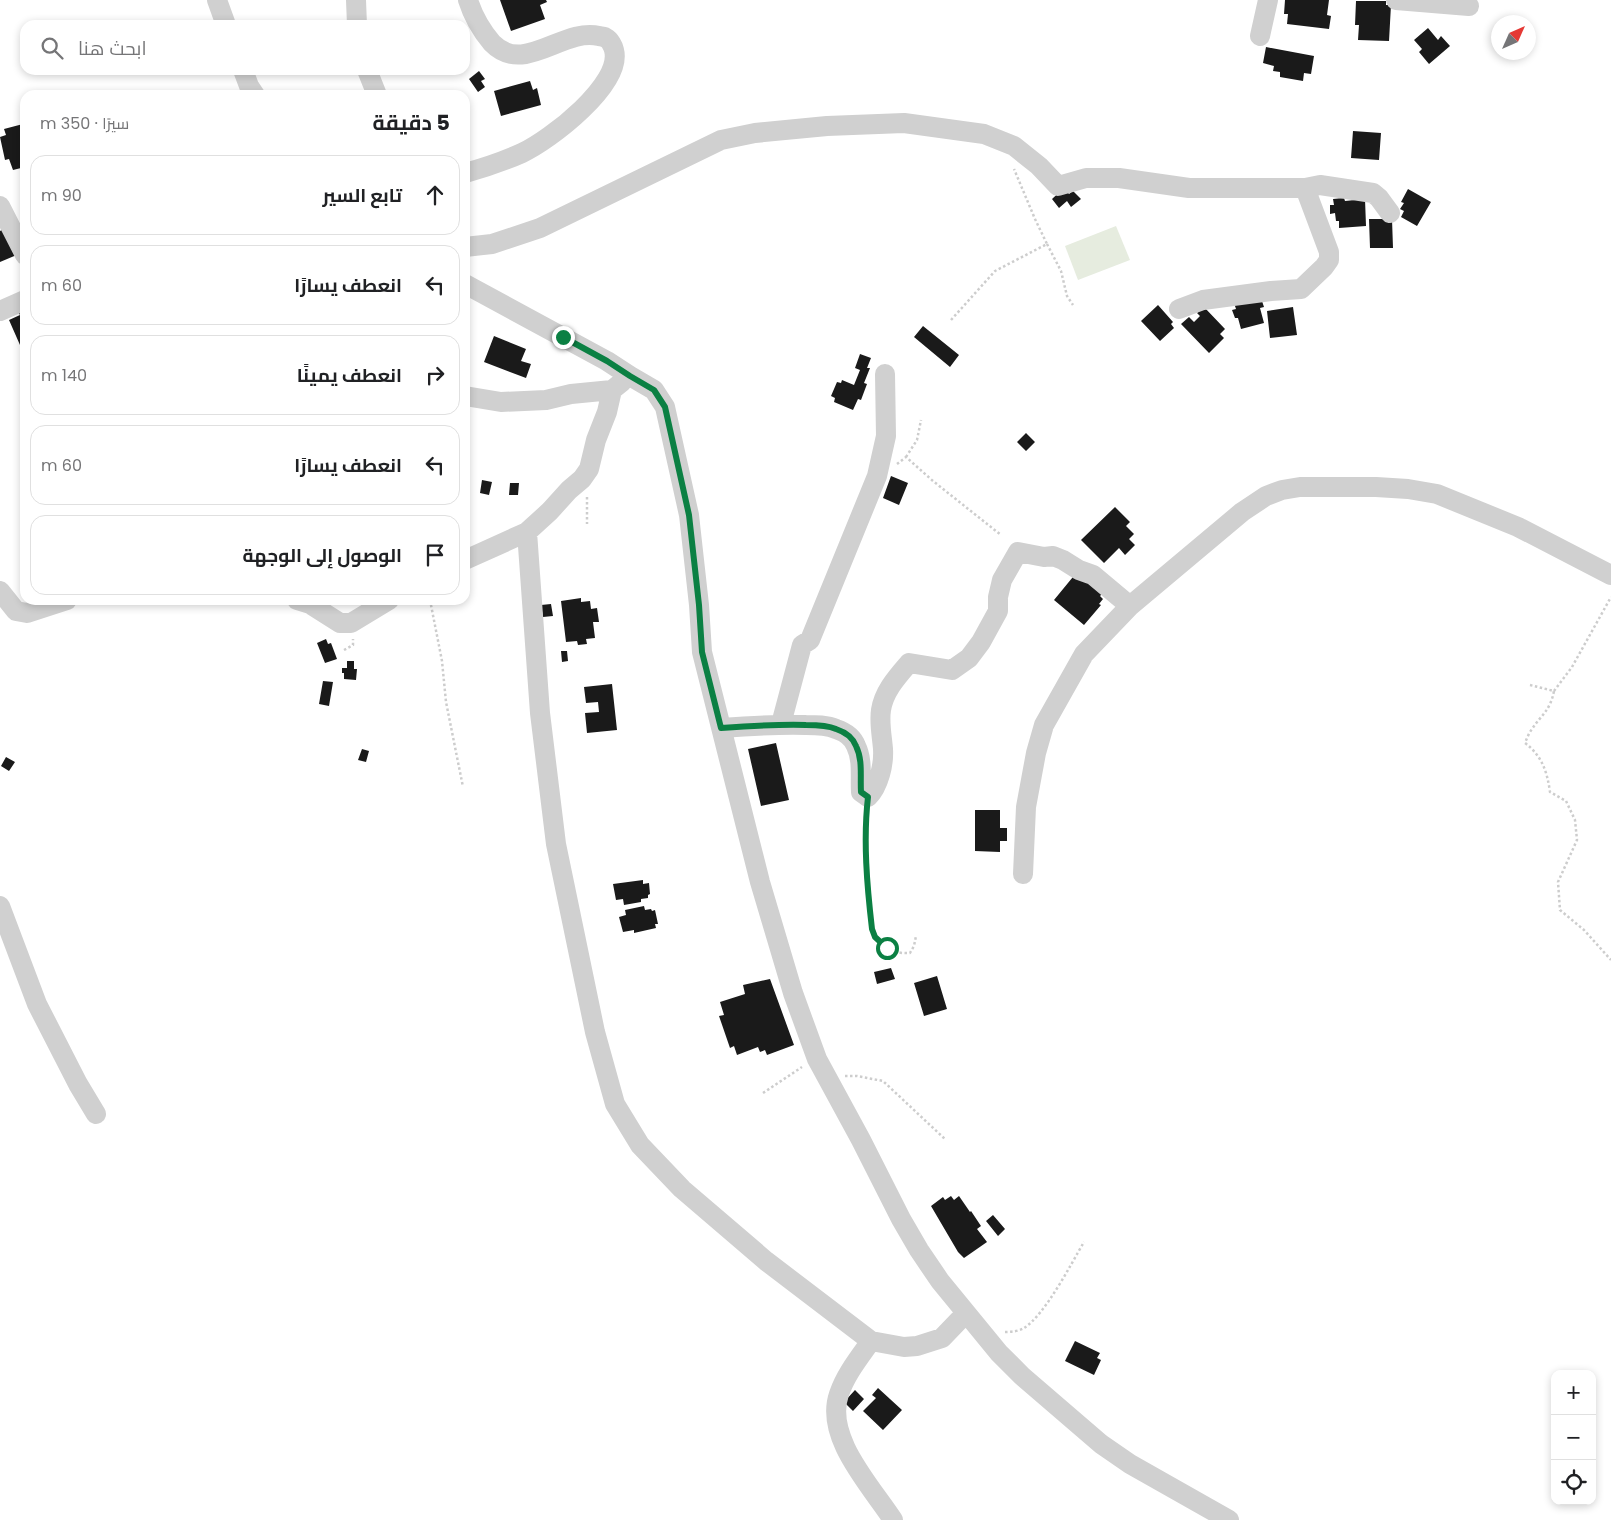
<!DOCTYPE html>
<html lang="ar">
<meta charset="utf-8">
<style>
body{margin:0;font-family:Poppins,Cairo,sans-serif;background:#f2f2f2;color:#202124;direction:rtl}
.controls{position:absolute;right:15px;bottom:15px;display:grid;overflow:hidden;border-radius:10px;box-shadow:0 2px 8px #0003}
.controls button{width:45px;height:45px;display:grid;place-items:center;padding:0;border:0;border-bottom:1px solid #e0e0e0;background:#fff;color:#202124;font:25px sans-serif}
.compass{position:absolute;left:1491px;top:15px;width:45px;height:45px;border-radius:50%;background:#fff;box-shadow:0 2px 8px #0003;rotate:45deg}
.stop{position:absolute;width:15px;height:15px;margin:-11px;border:4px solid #0b8043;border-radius:50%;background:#fff}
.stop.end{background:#0b8043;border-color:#fff;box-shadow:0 1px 5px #0008}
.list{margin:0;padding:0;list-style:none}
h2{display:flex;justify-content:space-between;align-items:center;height:65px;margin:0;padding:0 20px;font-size:21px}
h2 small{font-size:16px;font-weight:400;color:#757577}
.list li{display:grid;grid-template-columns:32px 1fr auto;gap:15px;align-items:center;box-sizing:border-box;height:80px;margin:0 10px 10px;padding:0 10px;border:1px solid #e0e0e0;border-radius:15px}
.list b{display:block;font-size:19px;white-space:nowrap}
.list em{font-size:16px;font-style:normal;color:#757577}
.icon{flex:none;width:28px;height:28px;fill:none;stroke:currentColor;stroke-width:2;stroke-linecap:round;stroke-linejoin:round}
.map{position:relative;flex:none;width:1611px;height:1520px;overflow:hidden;direction:ltr}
.search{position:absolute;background:#fff;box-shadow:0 2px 8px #0003;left:20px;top:20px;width:450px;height:55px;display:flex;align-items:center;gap:12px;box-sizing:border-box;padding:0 18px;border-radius:15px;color:#757577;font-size:19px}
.panel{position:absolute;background:#fff;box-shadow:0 2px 8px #0003;left:20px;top:90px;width:450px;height:515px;border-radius:15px;direction:rtl}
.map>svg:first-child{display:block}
.green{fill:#e6ecdf}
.building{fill:#1a1a1a}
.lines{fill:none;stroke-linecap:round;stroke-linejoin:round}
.path{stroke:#cdcdcd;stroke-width:2.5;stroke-dasharray:2.5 2.5;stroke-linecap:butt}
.minor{stroke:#d0d0d0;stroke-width:20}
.route{stroke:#0b8043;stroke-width:6}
</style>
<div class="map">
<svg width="1611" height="1520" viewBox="0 0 1611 1520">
<rect width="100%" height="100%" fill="#fff"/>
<!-- green -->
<path class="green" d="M1116 226 1130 260 1078 280 1065 246Z"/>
<!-- building -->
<path class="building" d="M500 0H546L547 2 540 5 545 19 511 31Z
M1285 0H1329L1327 15 1331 16 1329 29 1287 24 1288 14H1284Z
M1356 1H1386V5H1391L1389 41 1358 40 1359 25H1355Z
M1428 28 1438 40 1441 36 1450 46 1429 64 1419 52 1422 49 1414 40Z
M1266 47 1314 56 1311 74 1304 73 1303 81 1280 77V72L1273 71 1274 66 1263 63Z
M479 71 485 79 481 81 485 87 478 92 469 79Z
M530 81 533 90 537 88 541 105 501 116 494 91Z
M23 124 25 131V167L13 170 9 159 5 160 0 137 6 135 4 129Z
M1353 131 1381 133 1379 160 1351 158Z
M1064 188 1069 194 1073 191 1081 199 1071 207 1067 201 1059 208 1052 199Z
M1408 189 1431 202 1417 226 1401 217 1404 211 1400 209 1404 203 1401 202Z
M1344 198 1345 201 1365 199 1366 226 1339 228V221H1336L1335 213 1330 214V205H1334L1333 199Z
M1369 219H1392L1393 248H1370Z
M7 227 19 254 0 262V231Z
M1262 301 1264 307 1260 308 1264 323 1241 329 1238 318H1235L1232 310 1236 309 1234 303Z
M1158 305 1173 322 1171 324 1174 328 1160 341 1141 321Z
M25 306V342L20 345 9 320 20 315 17 310Z
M1204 307 1225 329 1220 334 1224 338 1209 353 1181 324 1189 317 1194 322 1200 316 1197 313Z
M1293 307 1297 335 1270 338 1267 311Z
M923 326 959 355 950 367 914 337Z
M494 336 526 349 521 361 531 364 526 378 484 362Z
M860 354 871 358 867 368H870L864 383 867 384 861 400 858 399 853 410 834 402 835 398 831 396 837 382 841 383 842 380 854 385 860 370 855 368Z
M1026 433 1035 442 1026 451 1017 442Z
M891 476 908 483 899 505 883 498Z
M482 480 492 482 489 495 480 493Z
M510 483H519L518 495H509Z
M1115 507 1130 522 1126 526 1134 534 1129 539 1135 545 1125 555 1119 548 1104 563 1081 540Z
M1077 572 1102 594 1100 596 1103 599 1099 604 1101 605 1084 625 1054 600Z
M581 598V602L590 601 591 609 597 608 599 622H593L595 638 586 639 587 644 578 645 577 641 566 642 561 601Z
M551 604 553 616 543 617 541 605Z
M326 639 328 644 331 643 337 659 325 663 317 643Z
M561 651H567L568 661 562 662Z
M347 661H354V669H357L356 680 344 679V673H342V668H347Z
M323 681 333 682 329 706 319 704Z
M612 684 617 730 587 733 585 713 599 712 598 702 586 703 584 687Z
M776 743 789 800 761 806 748 749Z
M362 749 369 751 366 762 358 760Z
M6 757 15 762 9 771 1 766Z
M975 810H1000V828H1007V841H1000V852L975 851Z
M643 880V884L649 883 650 894 648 895V898L641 899V902L624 905 623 899 616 900 613 884Z
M644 906 645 910 651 909 652 911 655 910 658 924H655L656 928 634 933V930L623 932 619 917 626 915 625 910Z
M891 968 895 979 877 984 874 972Z
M937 976 947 1009 924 1016 914 983Z
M770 979 794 1045 767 1055 765 1050 760 1052 758 1047 737 1055 734 1046 730 1048 719 1016 724 1015 720 1002 745 994 743 985Z
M951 1196 954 1200 959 1196 970 1212 971 1211 981 1226 977 1229 987 1242 964 1258 958 1252 931 1206 943 1197 945 1200Z
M993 1215 1005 1229 998 1236 986 1221Z
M1075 1341 1100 1353 1097 1358 1101 1360 1094 1375 1065 1361Z
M878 1388 902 1410 883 1430 863 1411 876 1398 872 1395Z
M855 1390 864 1399 853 1411 844 1402Z"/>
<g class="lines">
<!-- path -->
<path class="path" d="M1047 244 1061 271 1067 296 1073 305
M951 320 995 271 1047 244 1035 219 1014 169
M906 457 917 440 921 420
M897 464 906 457 933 481 1001 535
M587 497V524
M430 600 442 661 446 702 463 787
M344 650 353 645V639
M1530 685 1554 691C1550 711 1542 714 1532 729 1529 733 1527 738 1525 743 1542 756 1547 771 1550 792L1566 801 1575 820 1577 840 1558 882 1560 910 1584 930 1611 960
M1554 691 1572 667 1611 597
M866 813C864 831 867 922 874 936 882 949 896 954 910 953L914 946 916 936
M845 1076H857L883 1081 946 1140
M763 1093 802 1067
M1005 1332C1012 1332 1019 1331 1024 1328 1045 1315 1071 1264 1084 1242"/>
<!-- minor -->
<path class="minor" d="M217 0 226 25
M356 0 357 25
M1396 0 1469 6
M1260 36 1268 0
M243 70 249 86 255 95
M367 70 377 95
M465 173C484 168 504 161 522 153 550 140 623 84 614 50 613 46 610 40 606 38 604 36 601 37 599 36 563 27 524 76 492 43 481 30 473 16 468 0
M1305 188 1320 185 1373 193 1379 198 1390 213
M0 206 25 255
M465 247 492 244 540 228 721 140 755 133 827 126 904 123 984 134 1014 146 1039 166 1058 186 1086 178H1119L1189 188H1305L1329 252V260L1324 267 1301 289 1271 291 1203 300 1179 309
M465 284 607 361 630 376 654 390 665 407 689 515 699 605 702 652 760 882 793 993 817 1059 861 1140 901 1219 919 1250 940 1281 999 1353 1022 1376 1101 1444 1130 1464 1229 1520
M0 311 25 300
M465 396 501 402 546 400 571 394 612 390 622 382
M527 532 540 713 556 844 595 1032 615 1104 640 1145 682 1189 766 1261 871 1341 904 1347 917 1346 942 1338 966 1313
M465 560 527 532 550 511 569 490 582 479 589 469 596 440 607 412 612 390
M0 591 16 611 27 613 67 600
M297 600 310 604 340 623H351L389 600
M781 724 802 645 810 640 877 476 886 436 885 374
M721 728C749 726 777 724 806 725 816 725 827 725 836 729 845 732 853 738 856 746 863 760 860 777 861 792L868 797C879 786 884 764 883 749 882 736 879 723 881 710 884 691 897 677 909 663L952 670 969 658 981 642 998 611V597L1002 580 1018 552 1044 557 1053 556 1063 560 1079 570 1093 575 1130 606 1242 512 1266 496 1282 490 1300 487H1376L1408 489 1437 494 1518 527 1611 575
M1023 874 1026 807 1036 753 1044 725 1084 654 1130 606
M0 906 37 1004 78 1084 96 1114
M871 1341C859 1358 846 1374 839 1394 824 1437 871 1486 893 1520"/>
</g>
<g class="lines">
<!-- route -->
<path class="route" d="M563 337 607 361 630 376 654 390 665 407 689 515 699 605 702 652 721 728C749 726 777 724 806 725 816 725 827 725 836 729 845 732 853 738 856 746 863 760 860 777 861 792L868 797C863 840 867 886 872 929L875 937 887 948"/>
</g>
</svg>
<div class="controls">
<button>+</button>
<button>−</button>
<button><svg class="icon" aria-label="locate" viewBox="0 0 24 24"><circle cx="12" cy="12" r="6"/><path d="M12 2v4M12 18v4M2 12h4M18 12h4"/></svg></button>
</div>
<svg class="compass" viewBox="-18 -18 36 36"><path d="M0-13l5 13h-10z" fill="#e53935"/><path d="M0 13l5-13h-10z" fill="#757577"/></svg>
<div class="stop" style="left:887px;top:948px"></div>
<div class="stop end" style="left:563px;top:337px"></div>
<div class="search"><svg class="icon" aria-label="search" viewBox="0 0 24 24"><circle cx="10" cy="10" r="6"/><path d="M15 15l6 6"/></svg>ابحث هنا</div>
<section class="panel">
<h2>5 دقيقة<small>سيرًا · 350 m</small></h2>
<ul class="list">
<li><svg class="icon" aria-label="ahead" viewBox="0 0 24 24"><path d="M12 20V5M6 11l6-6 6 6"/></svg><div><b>تابع السير</b></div><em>90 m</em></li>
<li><svg class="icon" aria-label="left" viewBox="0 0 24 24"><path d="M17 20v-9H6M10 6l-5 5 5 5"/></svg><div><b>انعطف يسارًا</b></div><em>60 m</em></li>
<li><svg class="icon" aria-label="right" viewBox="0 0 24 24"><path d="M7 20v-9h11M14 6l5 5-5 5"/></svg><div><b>انعطف يمينًا</b></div><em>140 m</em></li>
<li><svg class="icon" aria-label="left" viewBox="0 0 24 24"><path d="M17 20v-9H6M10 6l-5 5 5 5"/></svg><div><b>انعطف يسارًا</b></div><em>60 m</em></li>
<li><svg class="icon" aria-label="arrive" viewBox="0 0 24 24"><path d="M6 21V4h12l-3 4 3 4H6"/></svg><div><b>الوصول إلى الوجهة</b></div></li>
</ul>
</section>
</div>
